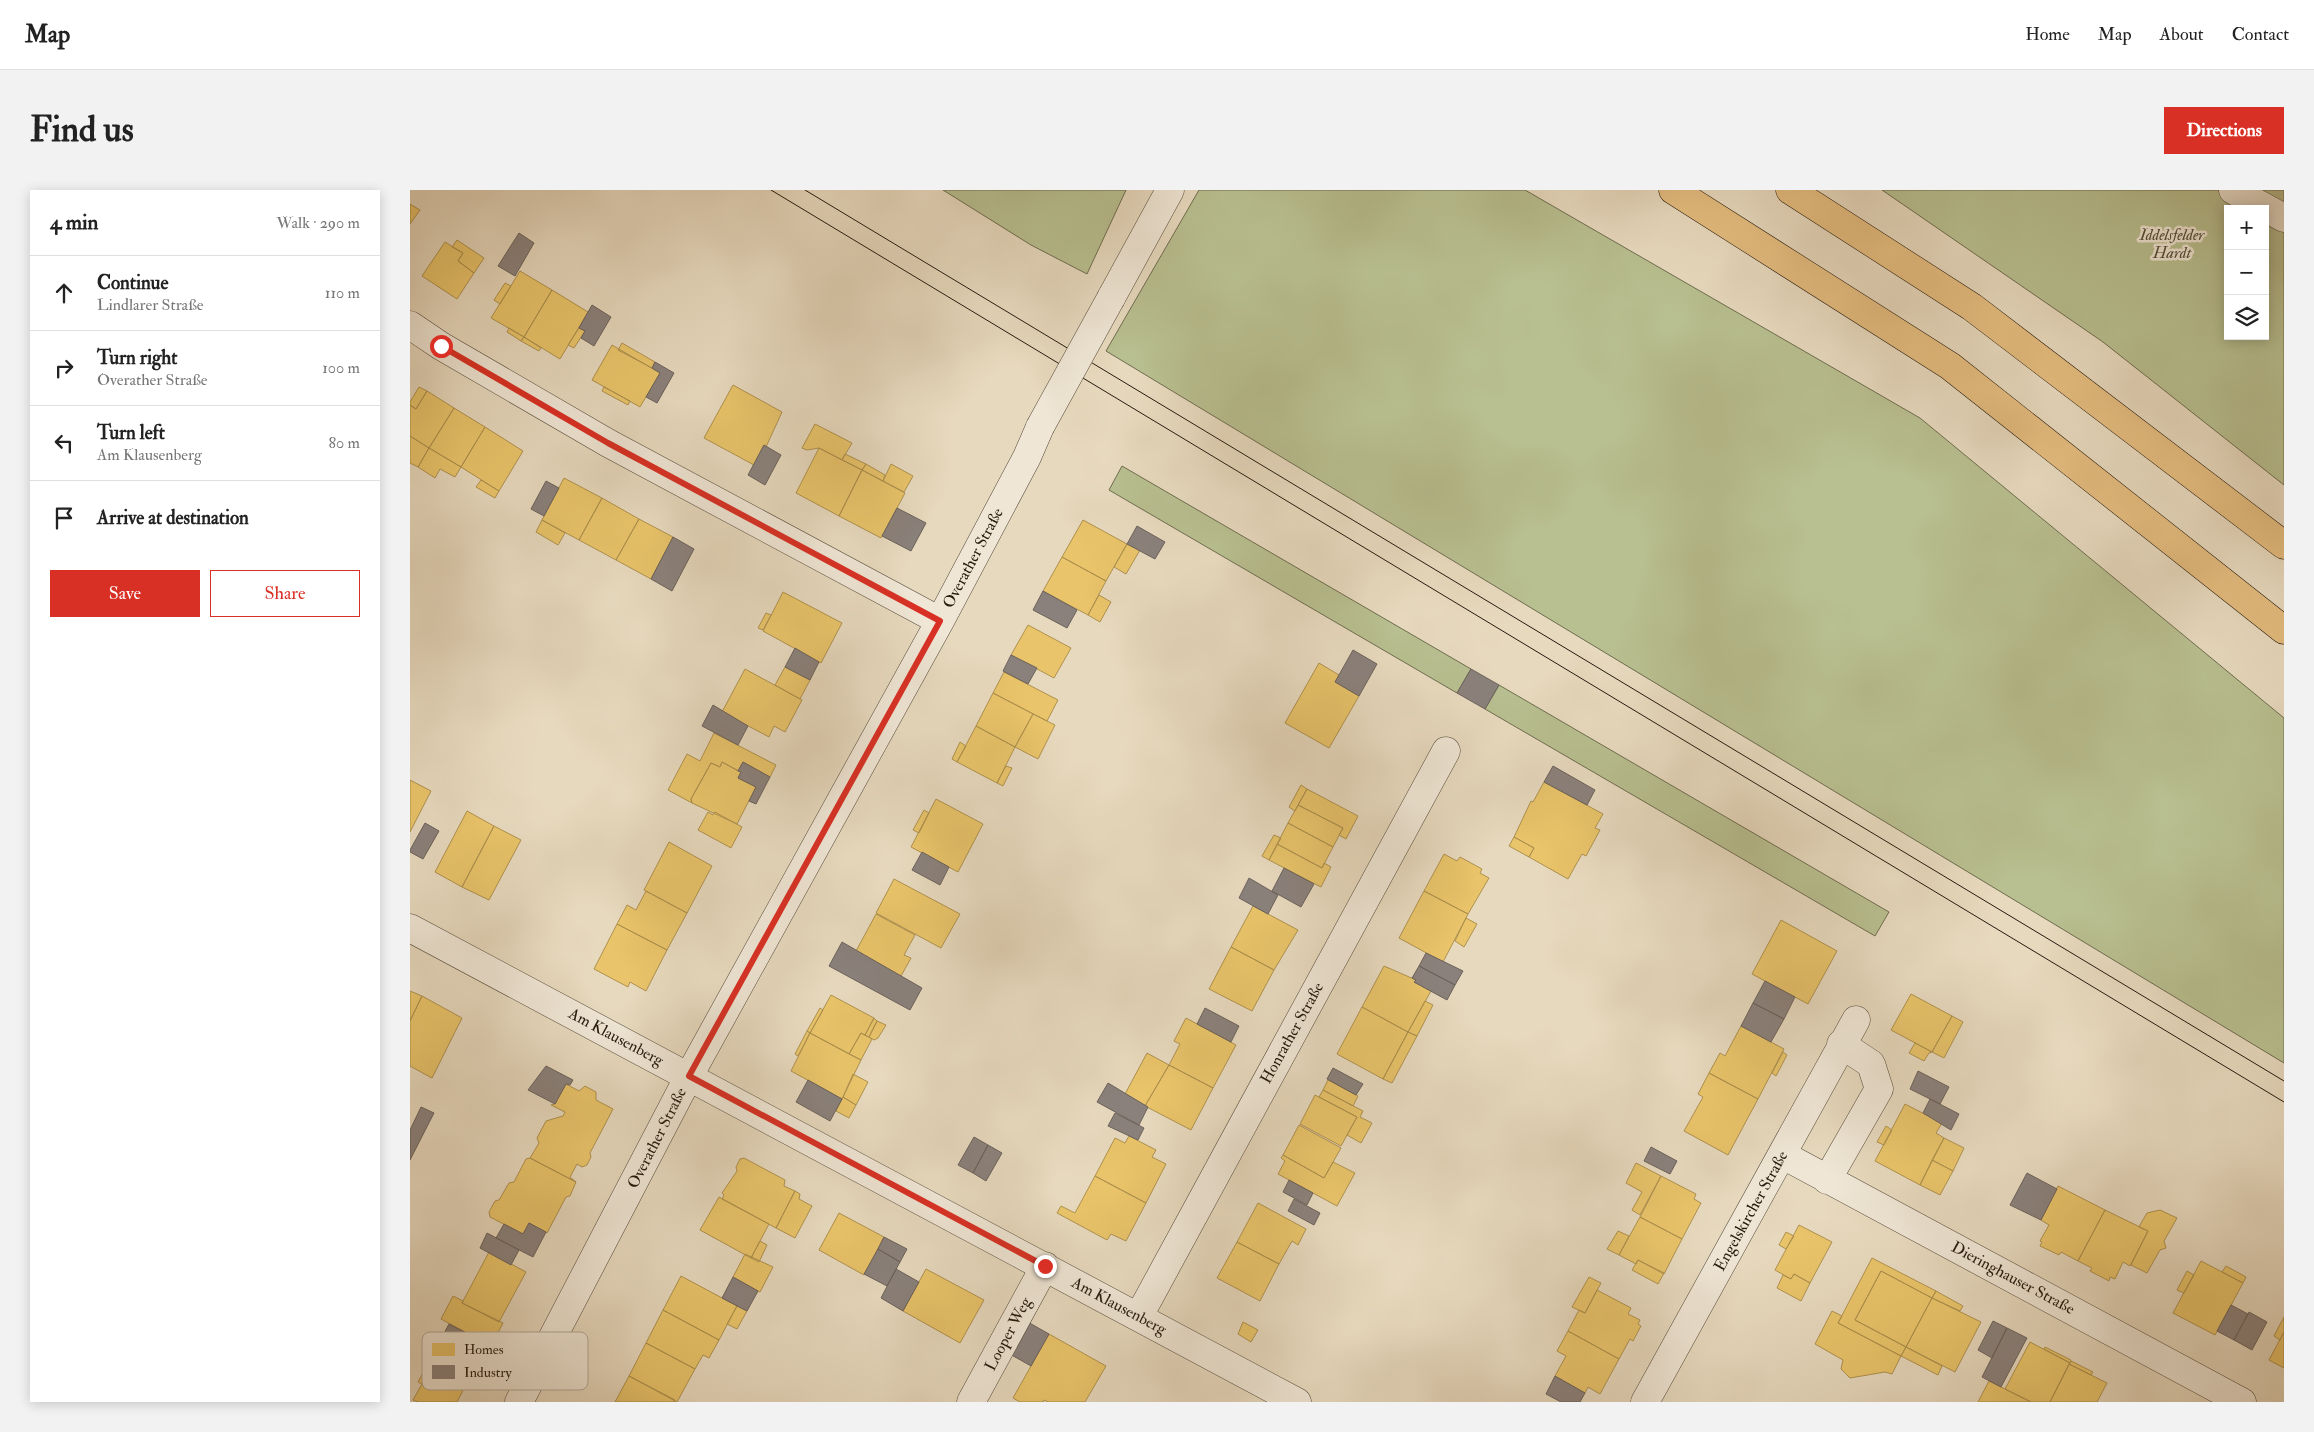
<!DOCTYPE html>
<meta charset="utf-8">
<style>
body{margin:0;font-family:"IM FELL Double Pica",serif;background:#f2f2f2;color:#222}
.controls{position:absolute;right:15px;top:15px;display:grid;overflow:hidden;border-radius:0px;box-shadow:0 2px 12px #0003}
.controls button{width:45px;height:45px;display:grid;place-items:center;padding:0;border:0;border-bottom:1px solid #e0e0e0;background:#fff;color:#222;font:25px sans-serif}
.stop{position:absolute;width:15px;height:15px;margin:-11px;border:4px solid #d93025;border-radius:50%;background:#fff}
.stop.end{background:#d93025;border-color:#fff;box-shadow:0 1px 5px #0008}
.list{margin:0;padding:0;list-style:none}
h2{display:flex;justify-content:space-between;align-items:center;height:65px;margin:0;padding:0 20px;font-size:21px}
h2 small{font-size:16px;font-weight:400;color:#767676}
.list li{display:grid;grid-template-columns:32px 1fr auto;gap:15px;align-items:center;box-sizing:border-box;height:75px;padding:0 20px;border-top:1px solid #e0e0e0}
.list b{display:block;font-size:19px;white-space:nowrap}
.list p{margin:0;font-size:16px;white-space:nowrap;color:#767676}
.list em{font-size:16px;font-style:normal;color:#767676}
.actions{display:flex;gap:10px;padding:15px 20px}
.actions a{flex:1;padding:11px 0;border:1px solid #d93025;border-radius:0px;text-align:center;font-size:18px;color:#d93025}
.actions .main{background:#d93025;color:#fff}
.icon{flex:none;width:28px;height:28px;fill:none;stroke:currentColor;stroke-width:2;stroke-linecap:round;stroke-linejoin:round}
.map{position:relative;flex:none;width:1874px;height:1212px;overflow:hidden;border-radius:0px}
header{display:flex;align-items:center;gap:30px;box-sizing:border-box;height:70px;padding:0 25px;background:#fff;border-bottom:1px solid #e0e0e0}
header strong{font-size:24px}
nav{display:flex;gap:28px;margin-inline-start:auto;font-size:18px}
.intro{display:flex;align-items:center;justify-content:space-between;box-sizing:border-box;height:120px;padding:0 30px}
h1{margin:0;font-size:35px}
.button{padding:12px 22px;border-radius:0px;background:#d93025;color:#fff;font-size:18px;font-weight:700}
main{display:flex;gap:30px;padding:0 30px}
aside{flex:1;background:#fff;border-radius:0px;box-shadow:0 2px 12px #0003}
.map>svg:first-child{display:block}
.green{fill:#b8bf90;stroke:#6e6c4f;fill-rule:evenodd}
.homes{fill:#e9c46a;stroke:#ae914e}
.industry{fill:#8a817c;stroke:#6b625b}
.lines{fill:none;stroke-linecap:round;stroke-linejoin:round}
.minor-casing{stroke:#554a3a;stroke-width:29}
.highway-casing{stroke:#241a0e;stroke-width:29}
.minor{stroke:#efe6d5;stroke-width:28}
.highway{stroke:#e4bc7f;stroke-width:28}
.tram{stroke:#241a0e;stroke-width:1}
.minor-bridge-casing{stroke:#554a3a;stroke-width:29;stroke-linecap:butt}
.minor-bridge{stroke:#efe6d5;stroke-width:28}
.route{stroke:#d93025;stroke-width:6}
.labels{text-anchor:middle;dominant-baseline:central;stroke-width:5;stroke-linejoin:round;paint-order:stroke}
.park-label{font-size:16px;font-style:italic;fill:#504c35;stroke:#efe6d5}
.street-label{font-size:16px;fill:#241a0e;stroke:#efe6d5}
.key{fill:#efe6d5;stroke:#b2a999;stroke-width:1}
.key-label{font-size:14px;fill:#241a0e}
</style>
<header>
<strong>Map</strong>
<nav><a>Home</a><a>Map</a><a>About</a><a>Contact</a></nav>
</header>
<div class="intro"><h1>Find us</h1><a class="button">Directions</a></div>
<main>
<aside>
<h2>4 min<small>Walk · 290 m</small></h2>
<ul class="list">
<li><svg class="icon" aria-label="ahead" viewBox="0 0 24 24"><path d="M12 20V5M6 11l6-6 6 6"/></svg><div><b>Continue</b><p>Lindlarer Straße</p></div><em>110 m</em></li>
<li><svg class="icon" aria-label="right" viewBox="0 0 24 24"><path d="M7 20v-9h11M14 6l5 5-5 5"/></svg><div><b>Turn right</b><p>Overather Straße</p></div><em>100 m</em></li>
<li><svg class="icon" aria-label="left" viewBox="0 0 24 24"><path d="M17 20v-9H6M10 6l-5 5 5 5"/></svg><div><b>Turn left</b><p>Am Klausenberg</p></div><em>80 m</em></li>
<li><svg class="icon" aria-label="arrive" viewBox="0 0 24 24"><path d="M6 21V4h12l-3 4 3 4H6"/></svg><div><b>Arrive at destination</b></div></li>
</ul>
<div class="actions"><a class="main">Save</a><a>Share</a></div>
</aside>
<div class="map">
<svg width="1874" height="1212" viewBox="0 0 1874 1212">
<rect width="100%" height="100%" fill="#e7d9be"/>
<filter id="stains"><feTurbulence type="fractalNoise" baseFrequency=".004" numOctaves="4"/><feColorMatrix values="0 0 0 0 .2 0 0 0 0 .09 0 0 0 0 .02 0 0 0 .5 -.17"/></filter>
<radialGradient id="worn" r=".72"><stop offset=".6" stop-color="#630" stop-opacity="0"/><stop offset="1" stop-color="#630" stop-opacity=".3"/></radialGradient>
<!-- green -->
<path class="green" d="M533 0H716L677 84 621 55Z
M789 0H1115L1510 228 1874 528V873L696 161Z
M1472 0H1874V295L1693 152ZM1818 19H1855V146H1818Z
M712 276 1061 479 1047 503 699 300Z
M1089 495 1479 722 1465 746 1075 519Z"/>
<!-- homes -->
<path class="homes" d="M0 14 10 20 0 34Z
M47 50 74 68 64 83 48 71 53 63 42 57Z
M35 52 53 63 48 71 64 83 47 109 12 86Z
M110 81 142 100 114 147 81 128Z
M95 93 101 96 90 114 84 110Z
M142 100 178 122 150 169 114 147Z
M99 138 114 147 111 151 97 142Z
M169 138 175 141 164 158 158 155Z
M114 147 131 158 129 161 111 151Z
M212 153 245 172 242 178 208 160Z
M202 155 250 183 230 217 182 190Z
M323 195 372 222 356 257 354 255 344 275 294 248Z
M9 197 17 201 6 219 0 215V212Z
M194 197 220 211 218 215 192 201Z
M17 201 44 218 19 258 0 246V215L6 219Z
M44 218 75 237 51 277 19 258Z
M405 234 442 253 432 270 409 258 397 260 392 258Z
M75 237 113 261 89 301 51 277Z
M0 246 19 258 8 277 0 273Z
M19 258 51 277 45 287 30 279 25 288 8 277Z
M409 258 452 280 429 326 386 303Z
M435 264 456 274 452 280 432 270Z
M456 274 475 285 473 291 452 280Z
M481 274 503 286 494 302 473 291Z
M452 280 495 303 471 348 429 326Z
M154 288 192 308 169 350 132 330Z
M71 290 89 301 85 308 66 297Z
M192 308 229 329 206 370 169 350Z
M229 329 263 347 241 389 206 370Z
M132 330 155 343 148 355 126 342Z
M673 330 717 354 696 391 652 367Z
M717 354 730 360 716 384 704 377Z
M652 367 696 391 678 425 633 401Z
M373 402 432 433 411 473 353 441Z
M689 405 701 412 690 432 678 425Z
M356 423 361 425 353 440 348 438Z
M618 435 661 458 644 488 601 465Z
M909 473 929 485 925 492 949 506 919 558 875 533Z
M375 477 400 490 390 509 365 495Z
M335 479 392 510 375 542 364 536 359 547 312 522Z
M594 482 648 510 637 531 583 503Z
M583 503 623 524 605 557 566 536Z
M623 524 645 535 628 569 605 557Z
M566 536 605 557 587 593 547 572Z
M304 543 366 575 360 587 333 572 328 581 312 572 310 577 301 573 281 609 282 613 258 600 277 564 290 571Z
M550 552 556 556 547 572 542 569Z
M312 572 331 582 328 588 346 597 327 634 282 613 281 609 301 573 310 577Z
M596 576 602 578 593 596 587 593Z
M0 590 21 601 0 642Z
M1134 592 1193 624 1185 638 1190 640 1176 666 1172 664 1158 689 1119 667 1124 658 1104 647 1121 611 1123 612Z
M891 595 897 599 885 621 879 617Z
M897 599 948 626 936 649 929 645 933 638 888 615Z
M526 609 573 634 548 682 501 657Z
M888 615 933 638 923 657 878 633Z
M514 620 519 623 509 643 503 640Z
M57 621 84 636 52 697 25 682Z
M298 622 303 625 305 622 332 637 321 658 288 640Z
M878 633 923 657 912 678 867 654Z
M84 636 111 650 79 710 52 697Z
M864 645 871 648 859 670 852 666Z
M1104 647 1124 658 1119 667 1099 656Z
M259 652 302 676 277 723 234 700Z
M867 654 912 678 914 673 921 677 911 697 859 670Z
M1034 664 1047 671 1050 667 1072 679 1070 683 1079 688 1058 724 1014 701Z
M484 689 550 724 531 758 466 723Z
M236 701 277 723 257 760 207 734 217 715 226 720Z
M1014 701 1058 724 1033 772 989 748Z
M843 716 888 740 864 780 821 757Z
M466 724 505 745 494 765 501 768 491 786 446 761Z
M1056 728 1067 734 1054 757 1045 751Z
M1371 730 1427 761 1398 814 1342 784Z
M207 734 257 760 236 801 220 792 218 797 184 779Z
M821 757 864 780 842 821 799 799Z
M974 776 1006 790 1004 792 1021 801 998 842 952 817Z
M0 801 12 806 0 831Z
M1501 804 1542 826 1522 862 1481 840Z
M421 805 464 828 455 845 451 843 439 864 400 843Z
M12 806 52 828 22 888 0 876V831Z
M1015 811 1023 815 1007 846 998 842Z
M952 817 998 842 973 889 927 864Z
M410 818 413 820 400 843 397 841Z
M1542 826 1553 832 1534 868 1522 862Z
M464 828 467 831 459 847 455 845Z
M776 828 826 855 803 898 759 875 770 854 764 851Z
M467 831 476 835 468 848 464 850 459 847Z
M1331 836 1374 859 1348 909 1299 883 1310 863 1315 866Z
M397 841 400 843 388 866 385 864Z
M998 842 1007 846 982 893 973 889Z
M400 843 451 870 432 909 381 881Z
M451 843 462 849 451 870 439 864Z
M1505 853 1522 862 1519 863 1514 871 1499 863Z
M1373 862 1377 865 1366 886 1362 883Z
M737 863 759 875 735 916 715 904Z
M759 875 803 898 781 940 735 916Z
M1299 883 1348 909 1318 965 1274 941 1293 907 1288 904Z
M443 884 458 892 446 915 433 907Z
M918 890 948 906 943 916 913 900Z
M156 894 169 901 175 896 186 902V910L203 919 180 963 181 967 177 975 172 977 167 974 160 987 166 992 120 968 129 953 127 948 136 931 153 926 155 922 141 915 145 914Z
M913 900 953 921 950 927 962 933 951 953 937 945 947 927 909 907Z
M905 905 947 927 931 956 890 934Z
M433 907 446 915 439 928 426 921Z
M1495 914 1532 933 1526 943 1534 948 1510 995 1465 971Z
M889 935 931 958 914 988 873 965Z
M1476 936 1482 940 1474 955 1467 952Z
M719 946 746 960 742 967 756 974 736 1013 685 986 705 948 715 953Z
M1534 948 1554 958 1543 981 1522 970Z
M873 965 914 988 923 972 945 983 927 1016 868 984 875 971 871 968Z
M120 968 166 992 160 1006 156 1007 137 1043 119 1033 113 1044 80 1027 79 1022 85 1011 89 1010 99 993 104 992 116 969Z
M334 968 375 990 374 996 385 1001 366 1038 312 1009 314 1005 312 1003 327 981 326 977 330 969Z
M1522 970 1543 981 1530 1005 1510 995Z
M1226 973 1251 986 1230 1025 1222 1020 1232 1002 1216 993Z
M685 986 736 1013 716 1051 701 1044 697 1050 647 1023 651 1016 665 1023Z
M1251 986 1286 1004 1284 1009 1291 1013 1272 1049 1230 1027Z
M1648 996 1695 1020 1668 1071 1651 1062 1649 1065 1630 1056 1632 1052 1630 1051 1639 1035 1631 1030Z
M385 1001 390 1004 389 1009 402 1016 385 1048 366 1038Z
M309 1007 359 1034 341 1068 290 1040Z
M848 1013 896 1039 888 1055 882 1051 869 1074 827 1052Z
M1695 1020 1738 1041 1720 1076 1713 1072 1705 1089 1700 1087 1699 1091 1680 1081 1682 1078 1668 1071Z
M1750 1020 1767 1028 1754 1051 1756 1058 1750 1060 1737 1083 1721 1075 1738 1041 1729 1037 1730 1035 1737 1023Z
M429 1023 474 1047 454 1085 409 1060Z
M1230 1027 1272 1049 1254 1084 1228 1070 1226 1074 1209 1065Z
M1389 1035 1422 1052 1400 1093 1384 1084 1381 1089 1365 1080Z
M1208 1041 1219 1046 1209 1065 1197 1059Z
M1376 1042 1384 1046 1376 1059 1369 1055Z
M350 1051 357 1055 349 1072 341 1068Z
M827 1052 869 1074 850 1111 807 1088Z
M79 1062 116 1082 89 1132 52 1113Z
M335 1064 363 1077 350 1102 323 1087Z
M1462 1068 1526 1101 1522 1108 1471 1081 1445 1130 1496 1157 1491 1166 1428 1133Z
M1228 1070 1254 1083 1248 1094 1222 1080Z
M1791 1071 1833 1093 1805 1145 1763 1123Z
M1816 1076 1836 1087 1833 1093 1812 1082Z
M516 1079 574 1110 550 1153 493 1121Z
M1471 1081 1522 1108 1496 1157 1445 1130Z
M1777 1081 1784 1085 1774 1103 1767 1100Z
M1384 1084 1400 1093 1391 1111 1367 1098 1373 1085 1381 1089Z
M271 1086 327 1116 309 1150 253 1120Z
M1179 1087 1191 1093 1175 1123 1162 1117Z
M1187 1100 1221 1118 1218 1124 1230 1130 1228 1134 1231 1136 1223 1151 1220 1149 1209 1169 1158 1141 1169 1120 1175 1123Z
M1526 1101 1553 1116 1550 1121 1522 1108Z
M43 1106 53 1111 52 1113 93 1133 81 1156 31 1129Z
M1522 1108 1571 1132 1545 1182 1496 1157Z
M327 1116 337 1121 327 1139 317 1134Z
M253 1120 309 1150 299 1168 293 1165 285 1179 236 1153Z
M1422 1121 1432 1126 1428 1133 1491 1166 1482 1184 1475 1182 1440 1188 1431 1179 1433 1170 1405 1154Z
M1874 1127V1142L1870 1150 1864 1146Z
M833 1132 848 1140 841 1152 828 1144Z
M1158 1141 1209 1169 1190 1204 1178 1197 1175 1203 1145 1186 1156 1166 1147 1161Z
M1874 1142V1178L1859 1170Z
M639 1144 696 1176 675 1212H638L634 1210 633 1212H610L603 1208Z
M1620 1152 1660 1173 1640 1212H1621L1595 1199Z
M236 1153 285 1179 267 1212 219 1186Z
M1496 1157 1532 1176 1528 1185 1491 1166Z
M1635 1157 1661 1170 1660 1173 1634 1159Z
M24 1162 62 1183 47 1212H8L3 1210 12 1194 8 1192Z
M1661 1171 1683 1182 1681 1185 1659 1174Z
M1659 1174 1697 1193 1687 1212H1640Z
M219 1186 265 1210 264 1212H205Z
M1579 1191 1621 1212H1568Z"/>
<!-- industry -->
<path class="industry" d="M109 43 124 53 105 86 88 76Z
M182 115 201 127 184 156 171 148 175 141 169 138Z
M245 172 264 183 247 213 236 207 250 183 242 178Z
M354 255 371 265 355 295 338 285Z
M136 291 149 298 134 326 121 319Z
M487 318 516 333 501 361 472 346Z
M727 336 755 352 745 369 717 354Z
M263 347 284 359 262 401 241 389Z
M633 401 667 420 657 438 623 420Z
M385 458 409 472 400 490 375 477Z
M943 460 967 474 949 506 925 492Z
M601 465 627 478 618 494 593 481Z
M1061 479 1089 495 1075 519 1047 503Z
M303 515 338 536 328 555 292 536Z
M333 572 360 587 346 614 339 611 346 597 328 588 331 582 328 581Z
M1143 576 1185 600 1177 615 1134 592Z
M15 633 29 641 13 669 0 662V660Z
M512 662 539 677 530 695 502 680Z
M874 678 904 694 891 717 862 701Z
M839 688 868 705 858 724 829 708Z
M432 752 512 798 500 820 419 776Z
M1016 763 1053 781 1045 795 1009 776Z
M1009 776 1045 795 1037 810 1004 792 1006 790 1002 788Z
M1355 791 1385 807 1374 829 1343 813Z
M1343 813 1374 829 1361 852 1331 836Z
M795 818 829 836 821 852 787 834Z
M136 876 163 890 160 895 156 894 145 914 118 900Z
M923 878 953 894 946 905 917 889Z
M1508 881 1539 897 1530 914 1500 899Z
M398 890 432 909 420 931 386 912Z
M698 893 738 917 729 935 687 912Z
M1520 909 1549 924 1541 940 1513 923Z
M11 917 24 923 0 970V940Z
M705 923 734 938 728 950 698 936Z
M564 947 578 955 563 983 548 975Z
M578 955 592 963 576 991 563 983Z
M1241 957 1267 971 1260 984 1234 971Z
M1617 983 1647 999 1631 1030 1600 1015Z
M879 990 903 1003 897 1015 873 1002Z
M884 1009 910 1023 904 1035 878 1021Z
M119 1033 136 1042 123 1067 86 1048 94 1034 113 1044Z
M77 1043 109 1060 101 1075 70 1058Z
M474 1047 497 1059 490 1072 468 1059Z
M468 1059 490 1072 477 1096 454 1084Z
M486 1079 509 1092 493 1121 471 1108Z
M323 1087 348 1101 337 1121 312 1108Z
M1821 1115 1838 1124 1824 1150 1807 1141Z
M1839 1122 1857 1132 1842 1160 1824 1150Z
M616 1131 639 1144 621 1176 598 1163Z
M1583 1131 1597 1138 1582 1168 1568 1160Z
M39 1134 78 1154 70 1168 32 1147Z
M1597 1138 1617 1148 1591 1197 1572 1187Z
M1145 1186 1175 1203 1170 1212H1151L1136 1204Z"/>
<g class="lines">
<defs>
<path id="minor" d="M1823 0 1874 28
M701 108 760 0
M0 135 31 156 198 253 530 431
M0 738 887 1212
M1373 965 1832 1212
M1417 990 1469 899 1461 874 1431 854
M729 1126 1036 561
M109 1212 279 886 530 431 617 267 630 237
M561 1212 635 1076
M1235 1212 1446 830"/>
<path id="highway" d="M1263 0 1540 176 1874 440
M1380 0 1562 117 1874 355"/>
</defs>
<!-- minor casing -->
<use href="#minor" class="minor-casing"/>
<!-- highway casing -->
<use href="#highway" class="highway-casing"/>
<!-- minor -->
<use href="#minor" class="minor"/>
<!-- highway -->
<use href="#highway" class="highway"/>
<!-- tram -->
<path class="tram" d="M361 0 1874 912
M395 0 1874 891"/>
<defs>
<path id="minor-bridge" d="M630 237 701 108"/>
</defs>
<!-- minor-bridge casing -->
<use href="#minor-bridge" class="minor-bridge-casing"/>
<!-- minor-bridge -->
<use href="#minor-bridge" class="minor-bridge"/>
</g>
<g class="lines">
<!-- route -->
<path class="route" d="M31 156 198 253 530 431 279 886 635 1076"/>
</g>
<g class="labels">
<!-- park labels -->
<g class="park-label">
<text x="1762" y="45">Iddelsfelder<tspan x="1762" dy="18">Hardt</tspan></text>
</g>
<!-- street labels -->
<g class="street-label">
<text transform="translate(563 368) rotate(-62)">Overather Straße</text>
<text transform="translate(882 843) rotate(-61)">Honrather Straße</text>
<text transform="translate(206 847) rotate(28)">Am Klausenberg</text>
<text transform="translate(247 948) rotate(-63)">Overather Straße</text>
<text transform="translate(1341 1021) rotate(-61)">Engelskircher Straße</text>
<text transform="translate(1603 1088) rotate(28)">Dieringhauser Straße</text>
<text transform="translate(709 1116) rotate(28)">Am Klausenberg</text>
<text transform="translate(598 1144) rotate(-62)">Looper Weg</text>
</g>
</g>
<!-- legend -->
<rect x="12" y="1142" width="166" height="58" rx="8" class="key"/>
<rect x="22" y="1153" width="23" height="13" fill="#e9c46a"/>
<rect x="22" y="1175" width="23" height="14" fill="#8a817c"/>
<g class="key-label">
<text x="54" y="1164">Homes</text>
<text x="54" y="1187">Industry</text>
</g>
<rect width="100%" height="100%" filter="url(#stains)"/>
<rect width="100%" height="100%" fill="url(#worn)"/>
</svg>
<div class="controls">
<button>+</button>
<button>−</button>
<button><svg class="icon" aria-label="layers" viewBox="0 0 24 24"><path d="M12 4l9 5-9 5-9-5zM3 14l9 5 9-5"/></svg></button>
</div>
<div class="stop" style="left:31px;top:156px"></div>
<div class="stop end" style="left:635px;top:1076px"></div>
</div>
</main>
